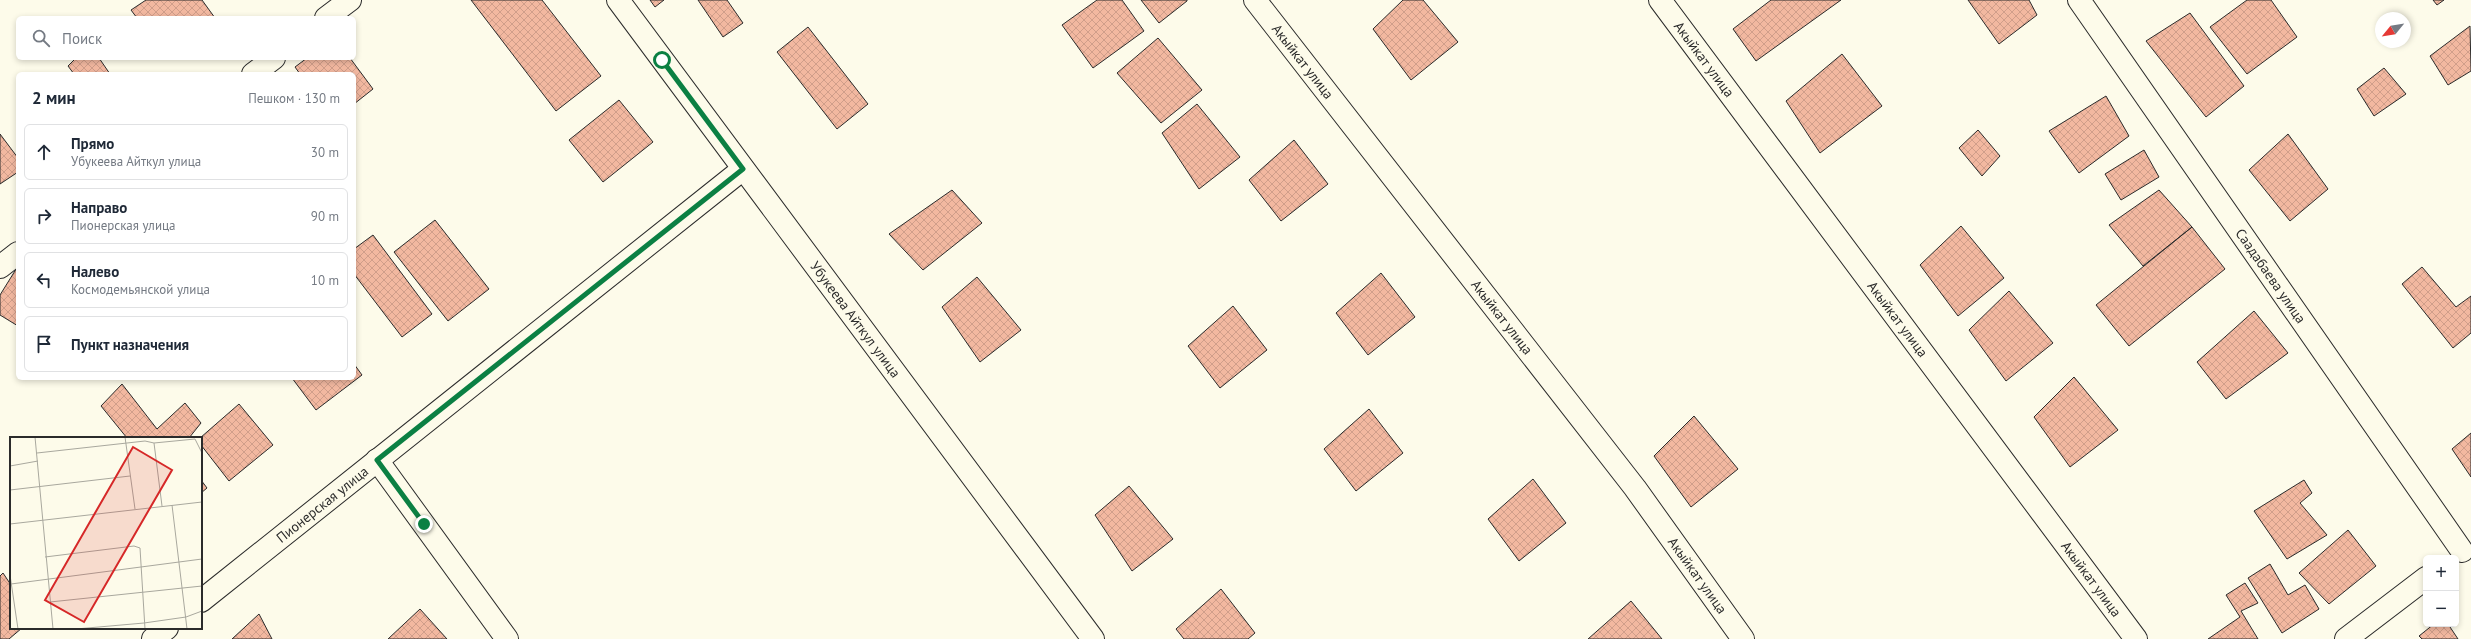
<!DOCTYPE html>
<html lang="ru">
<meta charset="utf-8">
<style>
body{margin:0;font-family:"PT Sans",sans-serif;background:#f2f2f3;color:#1f2937}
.controls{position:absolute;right:12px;bottom:12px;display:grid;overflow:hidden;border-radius:6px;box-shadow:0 2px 6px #0003}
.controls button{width:36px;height:36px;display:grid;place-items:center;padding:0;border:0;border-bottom:1px solid #e0e1e3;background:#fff;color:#1f2937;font:20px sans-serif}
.compass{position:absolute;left:2375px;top:12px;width:36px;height:36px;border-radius:50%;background:#fff;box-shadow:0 2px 6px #0003;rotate:240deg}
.stop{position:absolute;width:12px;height:12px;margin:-9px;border:3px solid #0b8043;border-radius:50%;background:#fff}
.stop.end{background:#0b8043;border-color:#fff;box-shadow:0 1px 4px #0008}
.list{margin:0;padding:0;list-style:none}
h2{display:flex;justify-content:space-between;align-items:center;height:52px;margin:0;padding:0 16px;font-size:17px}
h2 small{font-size:13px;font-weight:400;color:#747a83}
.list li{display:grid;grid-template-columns:26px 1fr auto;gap:12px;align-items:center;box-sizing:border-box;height:56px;margin:0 8px 8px;padding:0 8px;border:1px solid #e0e1e3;border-radius:6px}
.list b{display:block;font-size:15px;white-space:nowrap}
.list p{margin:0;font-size:13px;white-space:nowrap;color:#747a83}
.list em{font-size:13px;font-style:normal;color:#747a83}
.icon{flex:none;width:22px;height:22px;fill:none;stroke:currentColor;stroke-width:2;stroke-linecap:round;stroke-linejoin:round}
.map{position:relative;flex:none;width:2471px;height:639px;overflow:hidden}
.search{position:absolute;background:#fff;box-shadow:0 2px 6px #0003;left:16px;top:16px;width:340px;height:44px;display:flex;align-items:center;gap:10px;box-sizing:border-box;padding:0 14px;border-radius:6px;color:#747a83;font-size:15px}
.panel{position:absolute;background:#fff;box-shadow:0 2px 6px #0003;left:16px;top:72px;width:340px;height:308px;border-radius:6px}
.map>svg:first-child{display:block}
.building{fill:url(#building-cross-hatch);stroke:#2b2b2b}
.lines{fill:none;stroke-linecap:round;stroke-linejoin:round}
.minor-casing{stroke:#2b2b2b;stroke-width:24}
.minor{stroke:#fdfbea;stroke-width:22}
.route{stroke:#0b8043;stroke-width:5}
.labels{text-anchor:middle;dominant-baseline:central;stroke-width:3;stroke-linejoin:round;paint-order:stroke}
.street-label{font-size:14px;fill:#2b2b2b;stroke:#fdfbea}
.inset-road{fill:none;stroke:#a9a89e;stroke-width:1}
.view{fill:#d62828;fill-opacity:0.15;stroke:#d62828;stroke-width:2}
.inset-edge{fill:none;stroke:#2b2b2b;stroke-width:2}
</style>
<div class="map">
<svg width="2471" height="639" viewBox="0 0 2471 639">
<defs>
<pattern id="building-cross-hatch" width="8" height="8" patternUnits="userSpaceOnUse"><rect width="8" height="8" fill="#f2b8a0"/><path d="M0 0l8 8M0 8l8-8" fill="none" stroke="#d09e8a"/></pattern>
</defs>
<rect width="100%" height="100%" fill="#fdfbea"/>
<!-- building -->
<path class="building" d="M146 0H202L215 18H137L131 10Z
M471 0H542L601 76 556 111Z
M650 0H664L655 7Z
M698 0H727L743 23 723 37Z
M1097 0H1122L1144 31 1093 68 1062 25Z
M1141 0H1187V1L1159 23Z
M1403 0H1423L1458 42 1411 80 1373 29Z
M1771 0H1841L1756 61 1733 29Z
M1968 0H2029L2037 15 1999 44Z
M2247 0H2271L2297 37 2247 74 2210 27Z
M2433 0H2444L2437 5Z
M2190 13 2244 86 2206 117 2146 41Z
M2470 26 2471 71 2448 85 2430 56Z
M808 27 868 104 837 129 777 52Z
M1158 38 1202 90 1161 123 1117 73Z
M1842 54 1882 106 1820 153 1786 101Z
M76 58H99L110 74H74L68 66Z
M307 58H350L373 89 354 104V74H300L295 67Z
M2384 68 2406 94 2374 116 2357 89Z
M2106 96 2129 136 2079 173 2049 131Z
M619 100 653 142 603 182 569 140Z
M1197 104 1240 157 1199 189 1162 133Z
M1978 130 2000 156 1982 176 1959 148Z
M0 134 18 158V172L0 184Z
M2288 134 2328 189 2290 221 2249 170Z
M1294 140 1328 184 1281 221 1249 180Z
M2144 150 2159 177 2121 200 2105 174Z
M952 190 982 223 923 270 889 234Z
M2159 190 2192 227 2143 266 2109 225Z
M435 220 489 289 448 321 394 252Z
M1961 226 2004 278 1958 316 1920 265Z
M2192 227 2225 269 2129 346 2096 305Z
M373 235 432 314 402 337 354 274V249Z
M18 266V326L0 315V295Z
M2422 267 2456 307 2471 296V333L2453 348 2402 284Z
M1381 273 1415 317 1368 355 1336 313Z
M977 277 1021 330 980 362 942 307Z
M2009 291 2053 343 2006 381 1969 330Z
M1233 306 1267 350 1220 388 1188 346Z
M2254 311 2288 353 2226 399 2197 362Z
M354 364 362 375 316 410 292 378H354Z
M2074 377 2118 430 2070 467 2034 417Z
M122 384 157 429 185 403 201 423 189 438H127L101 406Z
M239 404 273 445 229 481 201 445 200 438Z
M1369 409 1403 453 1356 491 1324 449Z
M1694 416 1738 469 1691 507 1654 456Z
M2471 433V477L2452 449Z
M1533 479 1566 523 1519 561 1488 519Z
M201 480 207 488 201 493Z
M2304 480 2312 493 2300 503 2327 535 2287 559 2254 511Z
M1129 486 1173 539 1132 571 1095 515Z
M2348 530 2376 566 2329 604 2299 573Z
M2270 564 2288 595 2305 585 2319 609 2282 633 2248 578Z
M3 573 11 585V628H22L9 639H0V576Z
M2245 583 2258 603 2241 611 2258 639H2208L2240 617 2226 595Z
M1221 589 1255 633 1248 639H1184L1176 629Z
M1631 601 1662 639H1588Z
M420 609 447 639H388Z
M259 614 272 639H232Z
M2434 624H2448L2458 639H2422L2419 636Z"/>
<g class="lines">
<defs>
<g id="minor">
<path id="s1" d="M618 0 1093 639"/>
<path id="s2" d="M1255 0 1635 488 1743 639"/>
<path id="s3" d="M1660 0 2136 639"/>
<path id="s4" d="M2079 0 2462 551"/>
<path d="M326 18 350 0"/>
<path d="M253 74 274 58"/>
<path d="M0 267 18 253"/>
<path d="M377 460 507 639"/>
<path id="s5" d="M201 601 743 169"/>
<path d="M153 639 167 628"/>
<path d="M2346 639 2426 578"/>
</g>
</defs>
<!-- minor casing -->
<use href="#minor" class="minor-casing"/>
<!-- minor -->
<use href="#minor" class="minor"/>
</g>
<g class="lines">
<!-- route -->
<path class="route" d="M424 524 377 460 743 169 662 60"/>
</g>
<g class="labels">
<!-- street labels -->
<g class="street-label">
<text stroke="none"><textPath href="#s3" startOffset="74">Акыйкат улица</textPath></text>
<text stroke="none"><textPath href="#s2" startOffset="78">Акыйкат улица</textPath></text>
<text stroke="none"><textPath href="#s4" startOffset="336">Саадабаева улица</textPath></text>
<text stroke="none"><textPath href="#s2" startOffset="402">Акыйкат улица</textPath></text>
<text stroke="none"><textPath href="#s1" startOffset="398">Убукеева Айткул улица</textPath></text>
<text stroke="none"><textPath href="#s3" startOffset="398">Акыйкат улица</textPath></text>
<text stroke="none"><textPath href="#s5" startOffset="155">Пионерская улица</textPath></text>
<text stroke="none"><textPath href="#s2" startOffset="726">Акыйкат улица</textPath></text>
<text stroke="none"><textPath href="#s3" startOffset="722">Акыйкат улица</textPath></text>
</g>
</g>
<!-- overview -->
<g transform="translate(10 437)">
<rect width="192" height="192" fill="#fdfbea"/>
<path class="inset-road" d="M25 0 43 192M115 0 125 72M144 6 152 69M27 16 135 4 144 6 185 2 192 16M0 29 28 24M0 53 120 39M162 68 177 192M0 87 192 65M35 120 124 109 130 111 135 192M0 138 8 192M1 147 192 122M40 165 192 149M66 192 134 186 176 180 192 174"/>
<path class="view" d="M123 10 162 33 74 185 35 163Z"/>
<rect width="192" height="192" class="inset-edge"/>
</g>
</svg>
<div class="controls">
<button>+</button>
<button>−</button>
</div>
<svg class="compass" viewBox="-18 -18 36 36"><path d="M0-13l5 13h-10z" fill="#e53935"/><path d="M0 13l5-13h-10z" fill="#747a83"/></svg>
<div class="stop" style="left:662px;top:60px"></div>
<div class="stop end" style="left:424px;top:524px"></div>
<div class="search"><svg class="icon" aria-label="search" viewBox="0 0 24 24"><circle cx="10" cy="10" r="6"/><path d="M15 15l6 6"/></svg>Поиск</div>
<section class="panel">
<h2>2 мин<small>Пешком · 130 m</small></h2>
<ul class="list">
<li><svg class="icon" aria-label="ahead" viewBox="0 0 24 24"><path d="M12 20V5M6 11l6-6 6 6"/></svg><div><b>Прямо</b><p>Убукеева Айткул улица</p></div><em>30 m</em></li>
<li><svg class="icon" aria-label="right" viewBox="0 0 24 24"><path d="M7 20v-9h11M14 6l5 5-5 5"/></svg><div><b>Направо</b><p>Пионерская улица</p></div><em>90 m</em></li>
<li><svg class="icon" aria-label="left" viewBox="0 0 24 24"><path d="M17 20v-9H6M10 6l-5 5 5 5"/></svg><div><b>Налево</b><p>Космодемьянской улица</p></div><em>10 m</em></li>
<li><svg class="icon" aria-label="arrive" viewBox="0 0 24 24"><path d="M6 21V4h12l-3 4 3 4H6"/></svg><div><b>Пункт назначения</b></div></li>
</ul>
</section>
</div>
